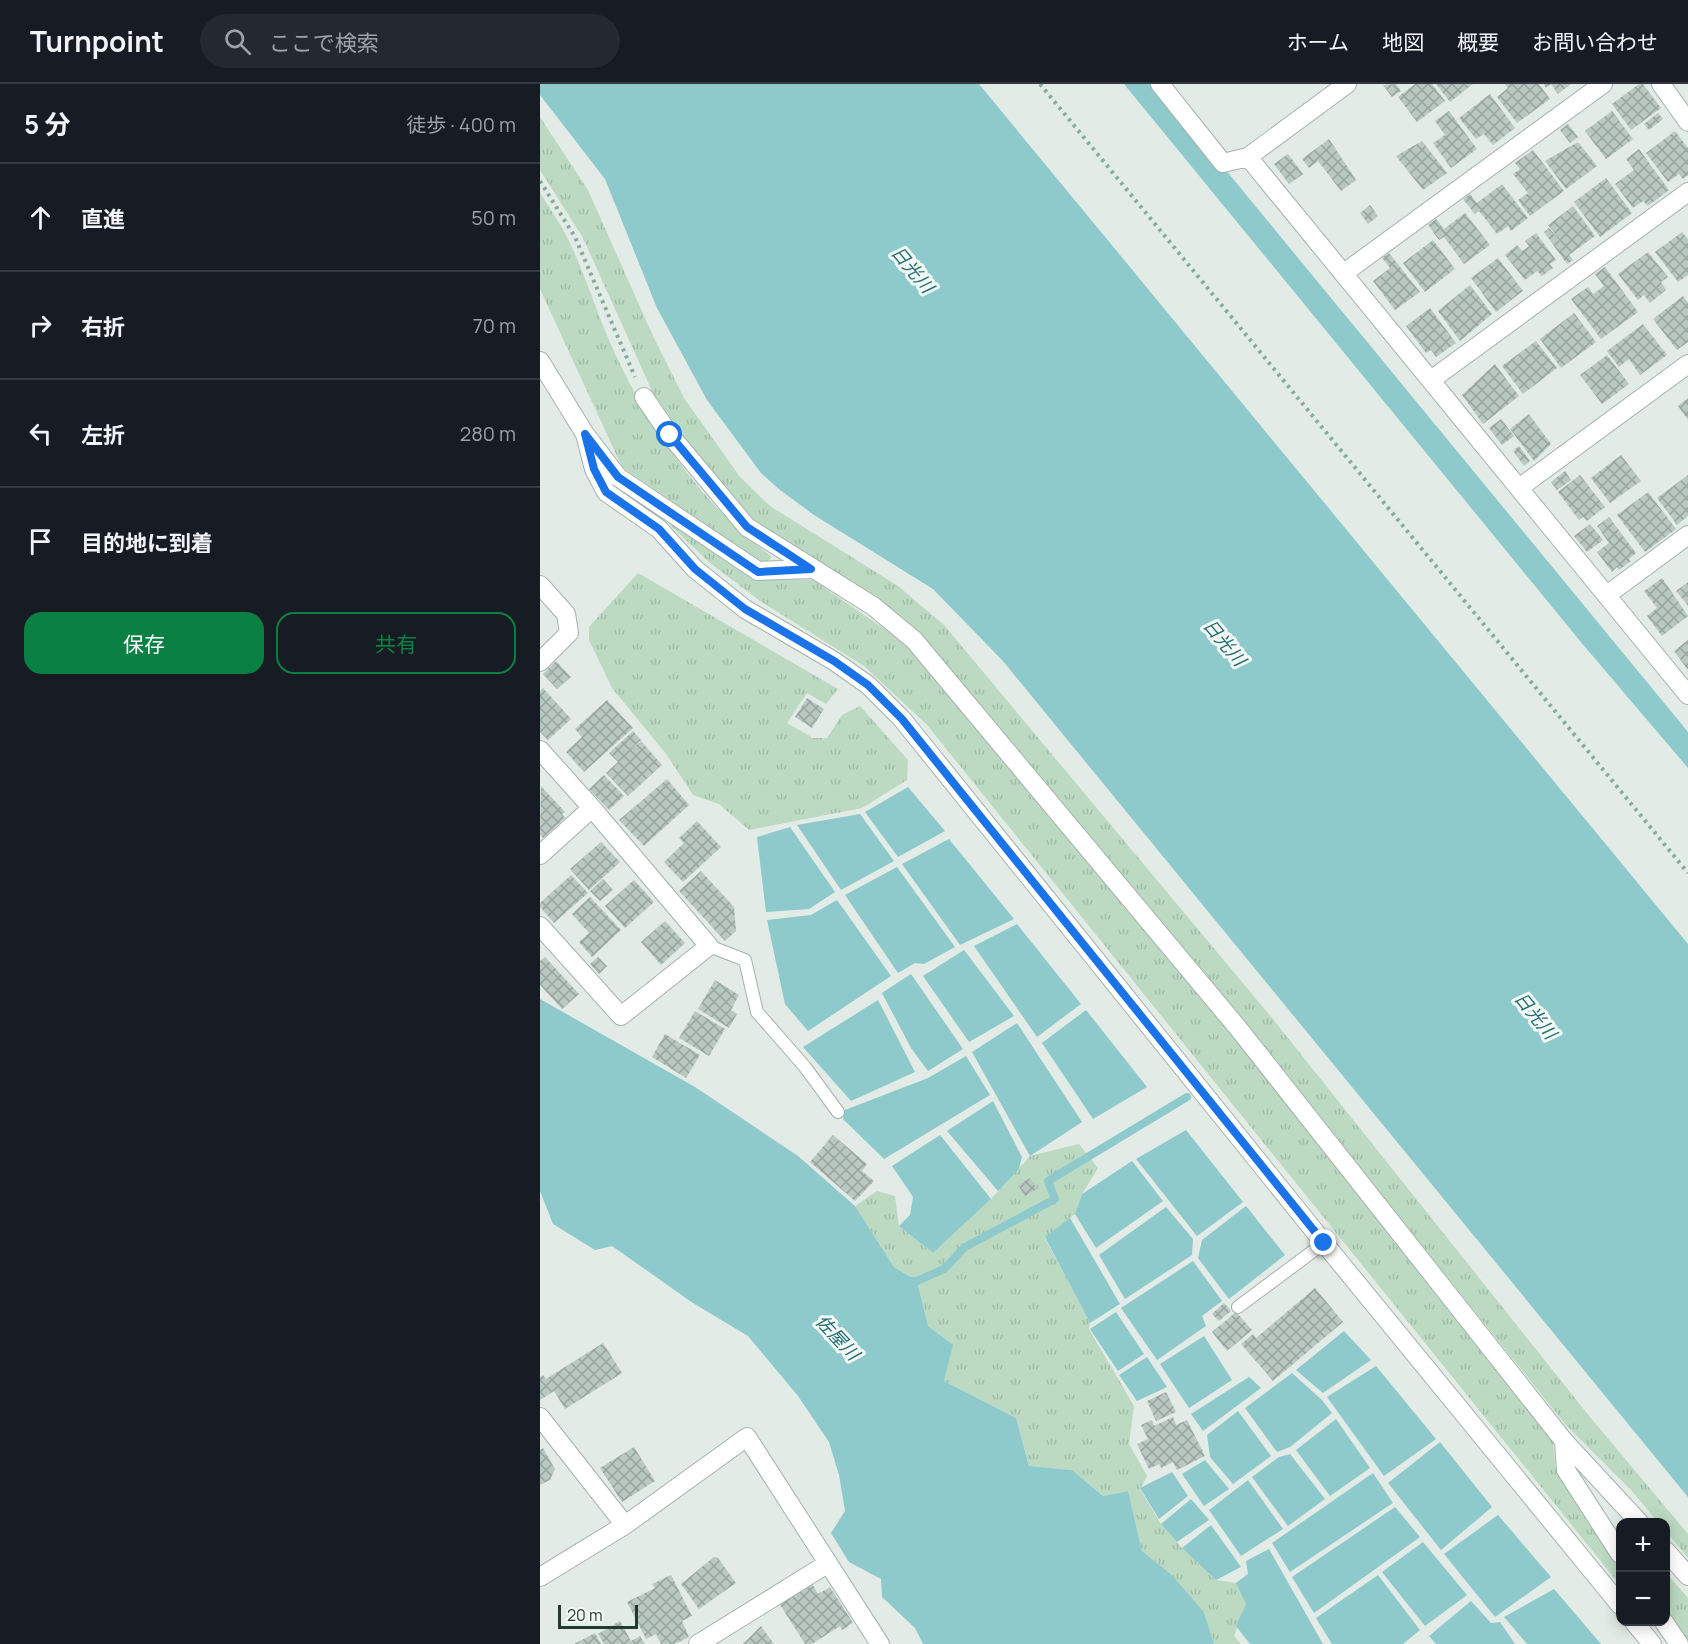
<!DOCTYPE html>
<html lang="ja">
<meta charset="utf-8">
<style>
body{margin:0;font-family:Manrope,"Noto Sans JP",sans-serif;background:#242831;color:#f1f3f6}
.controls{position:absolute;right:18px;bottom:18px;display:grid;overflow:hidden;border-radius:12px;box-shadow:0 3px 15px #0003}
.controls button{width:54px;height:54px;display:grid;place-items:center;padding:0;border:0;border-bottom:2px solid #363941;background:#171b24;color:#f1f3f6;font:30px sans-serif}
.scale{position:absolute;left:18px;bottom:15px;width:80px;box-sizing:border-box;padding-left:6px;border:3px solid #233a32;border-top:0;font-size:16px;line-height:21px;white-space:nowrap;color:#233a32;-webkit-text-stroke:4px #f2f8f4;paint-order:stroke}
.stop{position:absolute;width:18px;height:18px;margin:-14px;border:4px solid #1a73e8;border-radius:50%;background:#fff}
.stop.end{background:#1a73e8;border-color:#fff;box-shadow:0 2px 6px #0008}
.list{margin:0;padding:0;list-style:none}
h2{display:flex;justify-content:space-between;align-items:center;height:78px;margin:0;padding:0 24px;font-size:26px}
h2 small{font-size:20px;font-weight:400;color:#9ea1a6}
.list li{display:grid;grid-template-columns:39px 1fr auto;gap:18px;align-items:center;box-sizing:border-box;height:108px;padding:0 24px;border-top:2px solid #363941}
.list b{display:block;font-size:22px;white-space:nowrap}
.list em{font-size:20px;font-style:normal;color:#9ea1a6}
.actions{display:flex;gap:12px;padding:18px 24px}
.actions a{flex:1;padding:14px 0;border:2px solid #0b8043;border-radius:18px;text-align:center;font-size:21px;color:#0b8043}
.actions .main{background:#0b8043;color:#fff}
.icon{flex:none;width:33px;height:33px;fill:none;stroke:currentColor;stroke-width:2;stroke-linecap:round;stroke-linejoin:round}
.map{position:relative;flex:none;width:1148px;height:1560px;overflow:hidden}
header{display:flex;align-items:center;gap:36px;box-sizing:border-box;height:84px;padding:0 30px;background:#171b24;border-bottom:2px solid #363941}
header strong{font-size:28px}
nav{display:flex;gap:33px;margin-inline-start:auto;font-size:21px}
.search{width:420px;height:54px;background:#242831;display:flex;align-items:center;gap:15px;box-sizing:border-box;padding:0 21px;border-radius:33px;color:#9ea1a6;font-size:22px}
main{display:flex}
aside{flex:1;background:#171b24}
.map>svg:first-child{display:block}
.grass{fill:url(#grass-tufts)}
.water{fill:#8ec9cc}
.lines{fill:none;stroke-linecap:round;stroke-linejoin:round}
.stream{stroke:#8ec9cc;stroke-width:8}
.building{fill:url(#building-cross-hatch)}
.service-casing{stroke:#a5b2ac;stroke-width:14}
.minor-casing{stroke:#a5b2ac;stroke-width:20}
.path{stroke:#85ac9c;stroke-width:4;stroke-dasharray:3 4.5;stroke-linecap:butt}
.service{stroke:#fff;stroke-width:12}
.minor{stroke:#fff;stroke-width:18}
.route{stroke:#1a73e8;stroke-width:8}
.labels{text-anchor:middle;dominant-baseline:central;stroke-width:6;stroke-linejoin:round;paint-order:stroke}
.water-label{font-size:18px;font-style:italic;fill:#226c72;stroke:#f2f8f4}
</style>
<header>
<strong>Turnpoint</strong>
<div class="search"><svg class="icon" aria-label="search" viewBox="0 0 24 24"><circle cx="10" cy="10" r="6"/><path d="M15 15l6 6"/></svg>ここで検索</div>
<nav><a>ホーム</a><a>地図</a><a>概要</a><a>お問い合わせ</a></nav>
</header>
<main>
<aside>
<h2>5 分<small>徒歩 · 400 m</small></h2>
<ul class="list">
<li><svg class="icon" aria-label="ahead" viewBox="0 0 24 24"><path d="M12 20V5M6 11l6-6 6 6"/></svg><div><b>直進</b></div><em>50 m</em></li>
<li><svg class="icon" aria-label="right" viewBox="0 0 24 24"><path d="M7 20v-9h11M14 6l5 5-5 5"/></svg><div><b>右折</b></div><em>70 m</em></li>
<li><svg class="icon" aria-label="left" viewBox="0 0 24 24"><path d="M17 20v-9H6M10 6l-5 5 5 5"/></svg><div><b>左折</b></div><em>280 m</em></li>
<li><svg class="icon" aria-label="arrive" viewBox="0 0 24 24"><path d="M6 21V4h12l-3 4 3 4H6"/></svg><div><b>目的地に到着</b></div></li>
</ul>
<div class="actions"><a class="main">保存</a><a>共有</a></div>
</aside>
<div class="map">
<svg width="1148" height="1560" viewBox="0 0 1148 1560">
<defs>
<pattern id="grass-tufts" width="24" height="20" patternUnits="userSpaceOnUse" patternTransform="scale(1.5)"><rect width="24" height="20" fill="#bcdac1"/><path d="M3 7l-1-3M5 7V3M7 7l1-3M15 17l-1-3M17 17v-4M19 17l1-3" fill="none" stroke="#a1bca6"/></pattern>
<pattern id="building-cross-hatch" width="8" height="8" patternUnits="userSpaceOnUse" patternTransform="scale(1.5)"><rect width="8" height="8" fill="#bac8c2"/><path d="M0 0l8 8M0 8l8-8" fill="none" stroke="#97a39e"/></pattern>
</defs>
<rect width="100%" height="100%" fill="#e2ebe6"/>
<!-- grass -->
<path class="grass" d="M0 33 48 106 112 250 144 314 200 393 230 422 358 502 404 541 732 934 1050 1333 1148 1450V1474L1126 1447V1438H1118L1091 1406 1026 1341 705 941 383 554 213 438 179 403 112 307 43 154 0 86Z
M0 108C9 124 20 139 28 155 48 196 60 241 81 282 116 354 167 425 232 473L224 480 82 383 0 205Z
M131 436 217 495 273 496 365 559 691 947 1013 1358 1016 1387 1080 1486V1501L387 641 324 582 220 517 170 479 130 441Z
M98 489 298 605 286 620 267 609 247 639 273 654H287L302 631 320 622 368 676 367 696 322 724 209 746 179 720 153 711 127 671 72 604 49 556V543Z
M539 1060 558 1084 542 1110 535 1130 505 1154 550 1239 549 1245 594 1322 589 1360 607 1392 600 1405 621 1440 642 1464 676 1496 696 1499 706 1519 694 1552 701 1560H674L664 1528 632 1491 602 1467 588 1407 563 1412 532 1386 489 1382 476 1334 404 1297 412 1261 388 1242 377 1197 354 1183 315 1122 337 1107 355 1112 359 1142 393 1169 451 1115 490 1072Z
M1126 1489 1148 1514V1559L1126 1524Z"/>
<!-- water -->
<path class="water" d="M0 0H439L1148 860V1413L462 576 393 505 274 431 240 406 221 389 167 316 117 224 65 95 0 11Z
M584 0H615L1148 648V684L1040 557Z
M368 703 405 747 358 773 325 728Z
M320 730 354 777 301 806 257 741Z
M250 743 295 808 269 825 226 828 217 753Z
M409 755 474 835 420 861 362 780Z
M357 783 415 863 384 880 375 879 358 889 305 811Z
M297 816 351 892 268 947 245 920 227 836 271 831Z
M477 840 541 920 497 953 434 862Z
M424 866 474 932 429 958 383 892Z
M371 890 423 965 388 987 371 964 342 909Z
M0 915 155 1003 258 1072 315 1122 354 1183 377 1197 388 1242 413 1261 404 1297 476 1334 489 1382 532 1386 563 1412 588 1407 602 1467 632 1491 664 1528 674 1560H383L375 1544 342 1513 341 1495 309 1478 291 1449 305 1427 299 1391 289 1358 258 1312 208 1252 153 1219 72 1162 55 1166 13 1140 0 1107Z
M338 916 375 988 311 1017 263 963Z
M546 926 607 1003 553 1035 502 959Z
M477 939 542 1038 490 1072 432 968Z
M426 972 450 1011 344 1075 303 1035 305 1026 388 994Z
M453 1017 482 1073 479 1085 458 1107 407 1047Z
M646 1046 703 1118 657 1152 596 1075Z
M400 1051 451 1115 393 1169 359 1142 370 1131 373 1113 352 1082Z
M592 1077 623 1117 556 1164 535 1130 542 1110Z
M706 1122 745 1171 689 1215 658 1174 662 1156Z
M626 1123 653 1155 652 1171 585 1215 559 1171Z
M530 1134 580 1220 550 1239 505 1153Z
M653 1177 682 1217 662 1232 666 1242 617 1276 581 1224Z
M576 1228 604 1270 578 1287 550 1245Z
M804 1247 831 1276 783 1309 756 1286Z
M664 1252 692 1296 649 1324 620 1280Z
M607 1273 627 1303 597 1317 579 1291Z
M836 1282 896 1355 844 1392 787 1313Z
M752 1289 782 1316 792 1329 750 1363 737 1368 705 1324Z
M709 1293 721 1304 663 1347 651 1330Z
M698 1327 731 1372 693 1400 670 1373 667 1351Z
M796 1335 830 1384 790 1412 756 1366Z
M900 1358 952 1423 901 1466 848 1399Z
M750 1370 785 1415 748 1442 712 1393 739 1373Z
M665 1376 689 1405 664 1422 642 1390Z
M632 1388 648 1412 619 1435 600 1404Z
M833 1389 853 1419 750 1488 732 1459Z
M708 1396 743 1445 701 1472 669 1426Z
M651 1415 669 1436 637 1458 621 1440Z
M855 1423 880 1453 774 1529 752 1493Z
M958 1431 1011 1493 955 1533 904 1470Z
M671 1441 701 1483 676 1496 642 1464Z
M883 1458 927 1511 885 1542 842 1488Z
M729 1465 783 1560H710L696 1542 706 1520 696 1499 708 1490 706 1477Z
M838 1491 880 1546 863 1560H792L776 1534Z
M1014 1505 1061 1560H987L964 1533Z
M931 1517 951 1539 960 1538 975 1560H896L889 1552Z"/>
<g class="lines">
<!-- stream -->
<path class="stream" d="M367 1197H377L404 1185 425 1163 515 1115 508 1097 647 1013"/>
</g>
<!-- building -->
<path class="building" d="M856 0 861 7 852 13 843 1Z
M875 0H892L905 17 877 38 858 13Z
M896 0H933L910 18Z
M965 0H999L1010 15 977 39 957 13 968 4Z
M1004 0H1031L1018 10 1011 0 1006 4Z
M1099 0H1103L1121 24 1091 46 1072 20Z
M950 10 975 44 953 61 944 50 936 55 919 34Z
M909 27 937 65 911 84 893 59 905 51 895 37Z
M1072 27 1093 55 1066 75 1045 47Z
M1118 29 1123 35 1109 46 1104 40Z
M1028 40 1038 53 1030 59 1020 46Z
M1135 47 1148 64V91L1143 95 1139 90 1128 98 1106 69Z
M789 55 816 96 801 107 778 77 769 84 762 75Z
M882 57 907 89 883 106 856 72Z
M1038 58 1057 82 1026 105 1005 77Z
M1099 65 1129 106 1108 122 1103 117 1093 124 1075 100 1094 86 1086 75Z
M993 66 1024 107 990 132 978 116 988 109 973 90 980 85 975 79Z
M748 70 763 90 749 100 734 80Z
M1066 94 1092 129 1060 153 1034 118Z
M962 100 988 134 971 147 968 142 957 150 939 127 935 130 923 115 930 110 937 119Z
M830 121 838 132 828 140 820 129Z
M1033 122 1055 152 1029 171 1033 176 1027 180 1004 148 1009 144 1022 160 1008 141Z
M925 129 950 161 924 180 904 153 899 156 888 141 896 135 904 145Z
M1142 148 1148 155V191L1138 198 1115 168Z
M996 149 1016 176 1010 180 1013 184 1002 192 997 187 985 196 965 171 977 161 982 167 989 162 985 157Z
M893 156 915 185 885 208 863 179Z
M1108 168 1128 193 1121 198 1126 206 1110 219 1104 211 1098 216 1078 190Z
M849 169 880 208 855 226 833 197 850 184 842 174Z
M958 174 983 207 956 228 931 194Z
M1065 183 1098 228 1061 255 1031 215 1048 203 1053 210 1064 202 1055 190Z
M930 201 952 230 920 257 898 227Z
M1143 212 1148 219V258L1137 266 1113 235Z
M890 224 916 259 896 273 891 266 886 269 866 242Z
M1034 229 1056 258 1021 284 1000 255Z
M1103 240 1127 271 1100 291 1089 275 1079 283 1067 267Z
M996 257 1017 284 983 310 962 282Z
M1067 271 1089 300 1062 320 1040 291Z
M955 280 979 312 943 340 922 311Z
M1148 314V336L1138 322Z
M989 330 1011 360 994 377 970 345Z
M961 335 974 352 962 361 949 344Z
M979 362 990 377 984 382 973 367Z
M1081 371 1101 397 1070 419 1051 394Z
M1025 387 1031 396 1017 406 1011 398Z
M1040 391 1065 423 1047 437 1043 433 1039 436 1018 408Z
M1148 391V432L1137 441 1117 414Z
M1108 408 1136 445 1105 468 1077 431Z
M1069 433 1096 469 1089 475 1091 477 1079 486 1077 483 1072 488 1057 468 1069 459 1057 442Z
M1050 440 1063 456 1047 468 1034 452Z
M1122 494 1148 532 1122 552 1107 532 1117 524 1104 507Z
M1148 498V522L1136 507Z
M1148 556V586L1134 567Z
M16 577 31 593 17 605 3 590Z
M3 604 31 635 8 656 0 648V607Z
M267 614 284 625 272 644 255 633Z
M67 616 93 644 44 688 26 668 42 653 35 645Z
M93 647 101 656 86 669 101 657 122 681 88 712 66 689 78 678 69 669Z
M64 691 84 712 69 726 49 705Z
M127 695 149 721 104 762 79 736Z
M1 702 25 728 22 730 25 734 3 754 0 751Z
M157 737 181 763 143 798 124 778 144 759 139 754Z
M61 758 80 778 49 806 30 785Z
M161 787 194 823 196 847 185 857 139 807Z
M31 791 48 809 14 839 0 823V819Z
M63 795 73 806 60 817 50 807Z
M94 796 114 818 85 844 65 822Z
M50 813 81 846 52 873 39 858 49 849 32 830Z
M125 837 145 859 121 881 101 858Z
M5 873 39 910 22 925 0 901V877Z
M58 873 67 882 59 890 50 880Z
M175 896 199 911 191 926 197 930 189 944 158 925Z
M155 927 185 945 169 972 139 954Z
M125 950 160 971 146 994 112 973Z
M293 1051 327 1080 322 1087 334 1097 315 1117 270 1078Z
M490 1094 497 1105 485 1112 478 1101Z
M775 1204 803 1238 733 1297 701 1260 713 1250 716 1254Z
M684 1219 691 1227 679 1237 672 1230Z
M696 1228 712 1246 687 1267 672 1248Z
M63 1259 82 1289 25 1325 14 1307 0 1316V1293L3 1291 6 1295Z
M626 1308 636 1328 616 1337 607 1317Z
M633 1333 636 1341 647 1336 665 1372 637 1386 633 1378 621 1384 619 1380 609 1385 597 1360 608 1355 601 1341 612 1336 614 1342Z
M94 1363 115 1397 82 1418 60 1384Z
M3 1364 15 1385 10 1396 0 1401V1366Z
M174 1473 178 1474 196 1499 159 1525 141 1500Z
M131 1491 152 1532 142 1537 149 1553 135 1560H121L116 1550 106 1555 87 1518 115 1504 112 1500Z
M271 1498 278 1510 290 1503 313 1539 302 1546 300 1542 272 1560H265L239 1519Z
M80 1537 91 1557 100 1552 105 1560H64L58 1550Z
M221 1542 234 1560H203Z
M55 1549 61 1560H34Z"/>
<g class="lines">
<defs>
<path id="service" d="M169 862 205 876 217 928 265 983 298 1028
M698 1223 784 1159"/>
<path id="minor" d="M620 0 683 79 708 73
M807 0 708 73 1148 611
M1121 0 1148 38
M804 189 1063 0
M0 277 45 350 78 393 218 487 271 485
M891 296 1148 108
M104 313 130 351 207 443 333 522 374 556 698 944 1024 1357 1099 1438
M45 350 54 385 66 408 119 445 155 485 205 525 294 577 328 601 362 635 784 1159 1080 1521
M979 404 1148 280
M0 501 26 530 29 549 0 578
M1067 511 1148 451
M0 666 52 724 0 771
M0 842 81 932 169 862 52 724
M0 1333 85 1441
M1024 1357 1026 1386 1080 1470
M1126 1467 1148 1492
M0 1493 85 1441 207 1353 340 1560
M1094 1538 1112 1560
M1124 1538 1139 1560
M158 1560 287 1480"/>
</defs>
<!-- service casing -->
<use href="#service" class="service-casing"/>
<!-- minor casing -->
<use href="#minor" class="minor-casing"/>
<!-- path -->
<path class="path" d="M500 0 1148 789
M0 97 35 153 95 293"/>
<!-- service -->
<use href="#service" class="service"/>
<!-- minor -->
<use href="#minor" class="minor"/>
</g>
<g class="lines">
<!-- route -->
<path class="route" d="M130 351 207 443 271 485 218 488 78 393 45 350 54 385 66 408 119 445 155 485 205 525 294 577 328 601 362 635 784 1159"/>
</g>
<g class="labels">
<!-- water labels -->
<g class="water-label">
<text transform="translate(373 185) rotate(50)">日光川</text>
<text transform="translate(685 558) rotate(50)">日光川</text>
<text transform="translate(996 931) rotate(51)">日光川</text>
<text transform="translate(298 1253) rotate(47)">佐屋川</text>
</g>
</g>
</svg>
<div class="controls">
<button>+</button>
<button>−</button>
</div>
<div class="scale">20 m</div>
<div class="stop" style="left:130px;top:351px"></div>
<div class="stop end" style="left:784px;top:1159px"></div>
</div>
</main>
